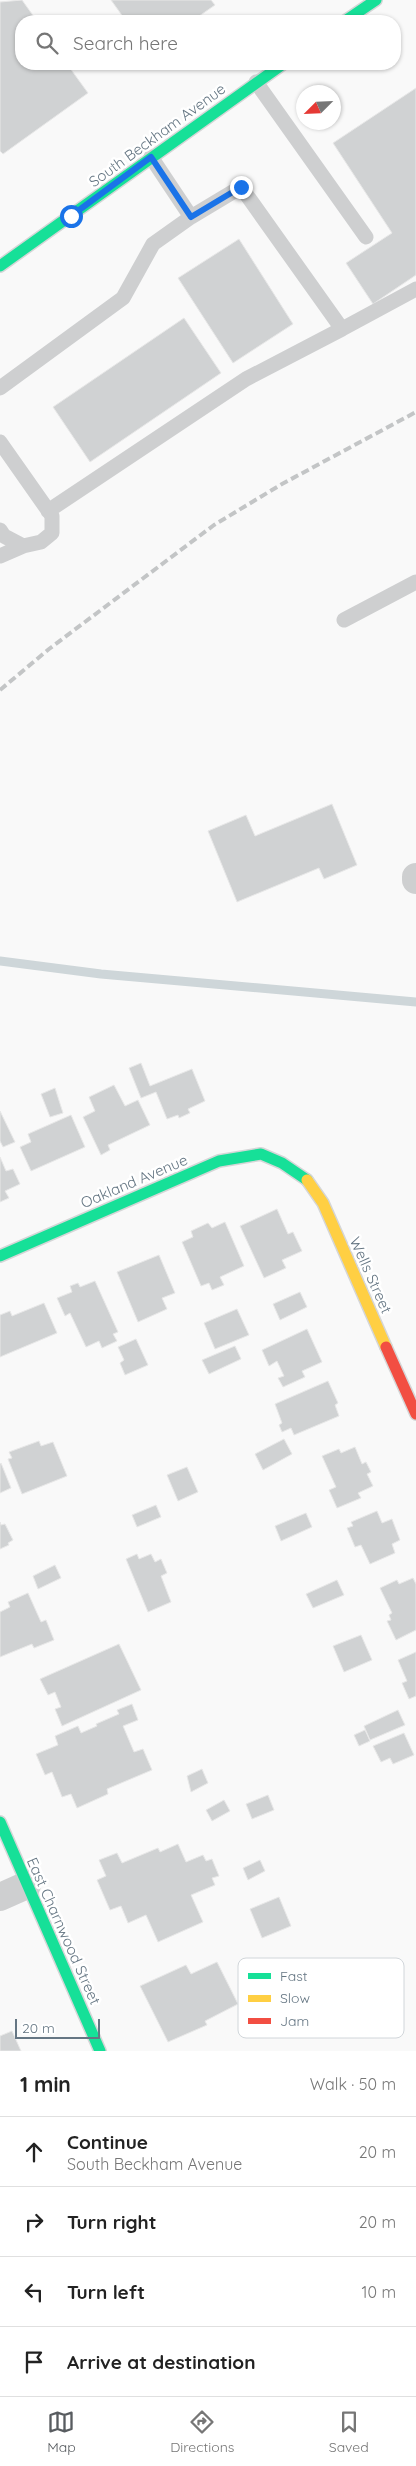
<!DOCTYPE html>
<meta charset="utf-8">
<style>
body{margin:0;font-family:Quicksand,sans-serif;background:#f6f6f6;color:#222}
.compass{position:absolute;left:296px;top:85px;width:45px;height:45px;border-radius:50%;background:#fff;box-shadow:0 1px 4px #0004;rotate:246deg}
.scale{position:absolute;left:15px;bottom:12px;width:85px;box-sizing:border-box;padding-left:5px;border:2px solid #657683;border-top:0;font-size:14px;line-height:18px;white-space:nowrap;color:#657683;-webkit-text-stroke:4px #fff;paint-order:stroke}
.stop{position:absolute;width:15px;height:15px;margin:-11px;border:4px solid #1a73e8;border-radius:50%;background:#fff}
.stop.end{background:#1a73e8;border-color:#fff;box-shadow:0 1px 5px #0008}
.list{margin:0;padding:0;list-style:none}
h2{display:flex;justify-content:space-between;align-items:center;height:65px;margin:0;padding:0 20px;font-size:21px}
h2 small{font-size:16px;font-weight:400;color:#767676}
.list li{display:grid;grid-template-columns:32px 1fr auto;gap:15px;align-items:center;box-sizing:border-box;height:70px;padding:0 20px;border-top:1px solid #e0e0e0}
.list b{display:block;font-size:19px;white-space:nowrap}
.list p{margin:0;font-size:16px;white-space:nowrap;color:#767676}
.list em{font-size:16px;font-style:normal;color:#767676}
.icon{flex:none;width:28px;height:28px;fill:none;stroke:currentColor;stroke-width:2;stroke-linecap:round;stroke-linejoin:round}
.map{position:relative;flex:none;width:416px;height:2051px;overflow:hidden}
.search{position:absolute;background:#fff;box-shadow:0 1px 4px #0004;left:15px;right:15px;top:15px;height:55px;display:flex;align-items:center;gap:12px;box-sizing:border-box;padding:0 18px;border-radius:20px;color:#767676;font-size:19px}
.sheet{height:345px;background:#fff}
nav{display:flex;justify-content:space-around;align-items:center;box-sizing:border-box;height:70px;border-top:1px solid #e0e0e0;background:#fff;font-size:14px;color:#767676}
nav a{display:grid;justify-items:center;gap:2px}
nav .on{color:#585c60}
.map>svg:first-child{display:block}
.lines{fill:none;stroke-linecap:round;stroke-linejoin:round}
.stream{stroke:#ced6d9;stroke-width:9}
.building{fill:#d0d2d3;stroke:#e8e8e8}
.fast-casing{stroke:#d5d6d7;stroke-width:14}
.slow-casing{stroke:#d5d6d7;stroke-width:14}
.jam-casing{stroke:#d5d6d7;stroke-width:14}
.lane{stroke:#cecfd0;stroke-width:15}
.street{stroke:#cecfd0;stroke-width:28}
.fast{stroke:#16e098;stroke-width:11}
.slow{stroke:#ffcf43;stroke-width:11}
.jam{stroke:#f24e42;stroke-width:11}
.rail{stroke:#c3c5c6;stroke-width:4;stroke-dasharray:8 4;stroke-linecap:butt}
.route{stroke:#1a73e8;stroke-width:6}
.labels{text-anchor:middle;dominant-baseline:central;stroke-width:5;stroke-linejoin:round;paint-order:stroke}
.street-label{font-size:15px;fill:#657683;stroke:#fff}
.key{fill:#fff;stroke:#d1d6da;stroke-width:1}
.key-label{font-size:14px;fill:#657683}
</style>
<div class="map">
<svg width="416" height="2051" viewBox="0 0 416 2051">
<rect width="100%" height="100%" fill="#f9f9f9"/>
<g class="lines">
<!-- stream -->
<path class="stream" d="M0 961 101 974 416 1002"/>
</g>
<!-- building -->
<path class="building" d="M22 0 37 21H21V64H67L88 93 3 154 0 151V2Z
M111 0H211L215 5 192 21H126Z
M416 88V275L373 304 346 263 392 233 333 143Z
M239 239 293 324 233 363 178 278Z
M184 318 221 373 90 462 53 407Z
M332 804 357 865 324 879 319 868 237 902 208 831 246 815 255 836Z
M141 1063 150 1086 192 1069 205 1101 188 1109 190 1113 179 1118 178 1115 167 1119 156 1092 141 1098 129 1068Z
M114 1085 125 1106 138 1100 150 1125 108 1145 110 1150 101 1155 83 1117 95 1111 89 1097Z
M55 1088 63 1113 50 1117 41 1094Z
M0 1111 15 1142 3 1147 0 1141Z
M71 1115 85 1147 31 1171 20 1147 31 1142 28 1134Z
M0 1157 6 1171 13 1169 20 1184 5 1191 9 1198 0 1202Z
M277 1209 288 1234 293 1232 302 1251 282 1260 286 1268 264 1278 240 1226Z
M225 1222 244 1266 220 1277 224 1285 212 1290 209 1283 201 1286 182 1242 193 1237 191 1231 208 1223 212 1228Z
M159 1255 175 1293 162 1298 167 1309 138 1322 117 1272Z
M95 1281 118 1332 113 1334 117 1341 102 1348 99 1341 86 1347 70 1313 65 1316 57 1298 72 1292 70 1286 78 1283 80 1287Z
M300 1292 307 1307 280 1320 273 1304Z
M44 1303 57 1333 0 1357V1315L10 1311 12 1316Z
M237 1309 249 1335 215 1349 204 1323Z
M307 1329 322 1362 302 1371 305 1377 283 1387 278 1378 284 1376 277 1361 269 1366 262 1350Z
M136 1339 148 1365 125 1375 120 1363 124 1360 118 1347Z
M235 1346 241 1359 209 1374 202 1360Z
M328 1381 338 1403 335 1405 339 1416 294 1435 291 1428 282 1432 279 1425 282 1423 275 1404Z
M284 1439 292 1454 263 1470 255 1454Z
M39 1441 41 1446 53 1442 67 1476 22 1494 8 1459 12 1458 9 1452Z
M355 1447 362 1464 366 1462 371 1472 367 1474 373 1486 358 1493 361 1498 337 1508 329 1490 336 1487 322 1456 339 1449 341 1453Z
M1 1463 11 1488 0 1493V1464Z
M187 1467 198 1492 178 1501 167 1475Z
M156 1505 161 1517 137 1527 132 1515Z
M377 1511 382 1523 392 1519 400 1540 392 1544 395 1553 370 1564 361 1545 355 1547 347 1528 353 1526 351 1522Z
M306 1513 312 1527 281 1541 275 1526Z
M0 1522 1 1525 5 1524 13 1540 8 1543 9 1545 0 1549Z
M137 1554 139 1559 151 1554 155 1562 161 1559 167 1573 161 1576 171 1602 148 1612 126 1559Z
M55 1565 61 1578 38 1589 33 1576Z
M413 1578 416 1584V1630L396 1640 387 1621 391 1620 389 1615 392 1613 380 1588 397 1580 399 1584Z
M337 1580 344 1595 313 1608 306 1594Z
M28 1593 41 1622 46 1620 54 1640 34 1648 32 1644 0 1657V1612L10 1607 8 1602Z
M361 1635 372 1660 344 1672 333 1646Z
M119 1644 141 1690 62 1726 55 1709 61 1707 55 1692 48 1695 40 1679Z
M416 1652V1696L409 1699 402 1683 407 1681 398 1660Z
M132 1704 138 1720 123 1726 134 1752 143 1749 152 1770 107 1789 108 1794 77 1808 71 1794 62 1797 52 1772 45 1775 36 1754 58 1745 55 1736 78 1726 81 1733 97 1726 96 1724 119 1714 117 1710Z
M398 1710 405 1725 370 1740 364 1726Z
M365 1730 370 1741 359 1746 354 1735Z
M404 1733 414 1755 393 1764 390 1758 381 1762 373 1746Z
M202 1769 208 1783 191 1792 187 1776Z
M268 1795 274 1810 252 1819 246 1804Z
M224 1800 230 1811 212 1821 206 1810Z
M178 1844 186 1862 203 1855 206 1861 212 1859 219 1876 212 1878 215 1885 191 1895 203 1922 158 1942 146 1915 128 1923 121 1906 110 1910 97 1880 106 1876 99 1860 117 1853 122 1863 158 1848 160 1852Z
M260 1860 265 1871 248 1880 243 1868Z
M279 1897 291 1926 262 1938 250 1909Z
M217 1962 238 2004 205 2021 207 2025 168 2042 140 1986 186 1965 191 1974Z
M12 2031 21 2051H0V2036Z"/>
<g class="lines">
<defs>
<path id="fast" d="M345 21 376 0
M0 266 283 64
M0 1256 219 1161 261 1154 282 1163 307 1180
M0 1822 100 2051"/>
<path id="slow" d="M307 1180 323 1203 386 1347"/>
<path id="jam" d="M386 1347 416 1414"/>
</defs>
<!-- fast casing -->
<use href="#fast" class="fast-casing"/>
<!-- slow casing -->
<use href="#slow" class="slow-casing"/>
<!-- jam casing -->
<use href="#jam" class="jam-casing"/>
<!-- lane -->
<path class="lane" d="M256 82 366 237
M342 329 416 289
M0 388 123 298 153 244 191 217 151 157
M0 442 52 516V533L41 542 23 546 4 536 0 530
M48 511 246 379 342 329 241 187 191 217
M0 556 23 546
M344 620 416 582"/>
<!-- street -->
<path class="street" d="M416 877V880
M0 1897 27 1885"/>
<!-- fast -->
<use href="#fast" class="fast"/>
<!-- slow -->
<use href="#slow" class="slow"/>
<!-- jam -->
<use href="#jam" class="jam"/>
<!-- rail -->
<path class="rail" d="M0 690 49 649 214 525 282 484 416 412"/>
</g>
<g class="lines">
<!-- route -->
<path class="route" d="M71 216 151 157 191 217 241 187"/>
</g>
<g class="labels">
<!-- street labels -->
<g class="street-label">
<text transform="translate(157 135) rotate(-36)">South Beckham Avenue</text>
<text transform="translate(134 1181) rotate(-23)">Oakland Avenue</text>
<text transform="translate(371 1275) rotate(66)">Wells Street</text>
<text transform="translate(64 1931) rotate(66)">East Charnwood Street</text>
</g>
</g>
<!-- legend -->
<rect x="238" y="1958" width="166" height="80" rx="8" class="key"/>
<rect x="248" y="1973" width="23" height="6" fill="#16e098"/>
<rect x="248" y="1995" width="23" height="7" fill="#ffcf43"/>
<rect x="248" y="2018" width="23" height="6" fill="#f24e42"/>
<g class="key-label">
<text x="280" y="1981">Fast</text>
<text x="280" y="2003">Slow</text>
<text x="280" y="2026">Jam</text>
</g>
</svg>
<svg class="compass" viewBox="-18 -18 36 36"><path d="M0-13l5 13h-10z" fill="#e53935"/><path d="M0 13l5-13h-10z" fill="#767676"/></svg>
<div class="scale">20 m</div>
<div class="stop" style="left:71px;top:216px"></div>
<div class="stop end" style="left:241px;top:187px"></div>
<div class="search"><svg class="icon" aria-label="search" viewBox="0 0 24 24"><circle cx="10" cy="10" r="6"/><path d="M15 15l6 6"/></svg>Search here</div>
</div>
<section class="sheet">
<h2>1 min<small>Walk · 50 m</small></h2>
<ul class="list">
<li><svg class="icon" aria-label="ahead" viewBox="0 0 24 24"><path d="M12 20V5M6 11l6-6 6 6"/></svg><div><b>Continue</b><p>South Beckham Avenue</p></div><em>20 m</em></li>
<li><svg class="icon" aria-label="right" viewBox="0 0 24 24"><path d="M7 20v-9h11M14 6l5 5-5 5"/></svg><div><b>Turn right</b></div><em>20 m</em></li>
<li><svg class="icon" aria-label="left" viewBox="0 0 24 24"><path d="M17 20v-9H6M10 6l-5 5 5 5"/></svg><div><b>Turn left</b></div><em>10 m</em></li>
<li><svg class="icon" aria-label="arrive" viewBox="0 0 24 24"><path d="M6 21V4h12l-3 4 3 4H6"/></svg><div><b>Arrive at destination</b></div></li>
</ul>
</section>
<nav>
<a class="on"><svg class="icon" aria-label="map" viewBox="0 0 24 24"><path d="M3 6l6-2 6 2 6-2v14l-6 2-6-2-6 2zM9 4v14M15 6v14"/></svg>Map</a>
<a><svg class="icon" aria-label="directions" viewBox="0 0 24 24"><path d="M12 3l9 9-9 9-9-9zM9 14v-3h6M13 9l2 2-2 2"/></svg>Directions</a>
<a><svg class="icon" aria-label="saved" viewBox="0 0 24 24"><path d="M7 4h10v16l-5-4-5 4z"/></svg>Saved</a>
</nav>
